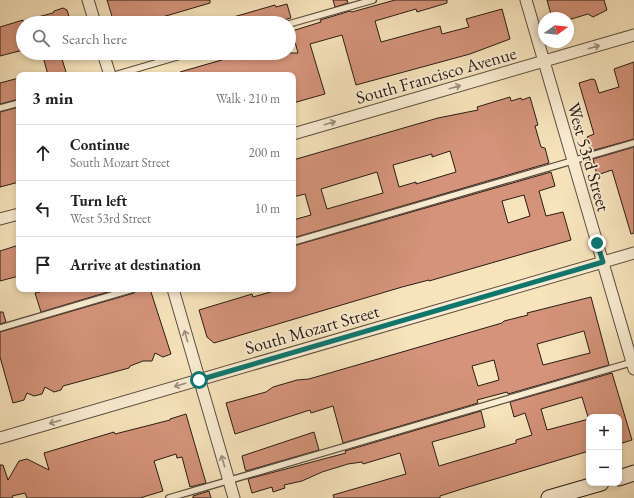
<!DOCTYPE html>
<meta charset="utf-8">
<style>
body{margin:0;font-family:"EB Garamond",serif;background:#f2f2f2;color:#202124}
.controls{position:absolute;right:12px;bottom:12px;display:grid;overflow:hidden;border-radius:8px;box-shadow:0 2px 6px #0003}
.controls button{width:36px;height:36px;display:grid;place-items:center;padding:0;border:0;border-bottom:1px solid #e0e0e0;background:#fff;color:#202124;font:20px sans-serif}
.compass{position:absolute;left:538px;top:12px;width:36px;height:36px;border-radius:50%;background:#fff;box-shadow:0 2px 6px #0003;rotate:75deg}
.stop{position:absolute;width:12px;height:12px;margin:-9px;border:3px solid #0f766e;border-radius:50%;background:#fff}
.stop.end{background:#0f766e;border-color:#fff;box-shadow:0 1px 4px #0008}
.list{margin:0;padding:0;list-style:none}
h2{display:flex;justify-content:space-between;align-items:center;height:52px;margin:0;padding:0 16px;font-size:17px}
h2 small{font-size:13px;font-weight:400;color:#757577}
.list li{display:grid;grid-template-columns:26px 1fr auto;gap:12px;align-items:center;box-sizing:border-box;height:56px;padding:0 16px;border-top:1px solid #e0e0e0}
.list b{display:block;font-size:15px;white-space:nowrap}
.list p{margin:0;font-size:13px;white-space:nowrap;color:#757577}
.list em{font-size:13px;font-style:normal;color:#757577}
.icon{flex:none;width:22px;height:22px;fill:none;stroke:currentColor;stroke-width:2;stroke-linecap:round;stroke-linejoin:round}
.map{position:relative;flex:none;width:634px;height:498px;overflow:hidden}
.search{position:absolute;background:#fff;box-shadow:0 2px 6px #0003;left:16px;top:16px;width:280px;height:44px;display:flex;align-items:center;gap:10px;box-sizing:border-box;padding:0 14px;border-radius:22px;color:#757577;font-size:15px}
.panel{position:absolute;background:#fff;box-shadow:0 2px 6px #0003;left:16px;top:72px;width:280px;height:220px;border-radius:8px}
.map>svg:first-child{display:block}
.building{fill:#d4937a;stroke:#291c14;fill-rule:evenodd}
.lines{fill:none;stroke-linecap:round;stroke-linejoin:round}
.lane-casing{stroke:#5c4e3e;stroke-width:8}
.street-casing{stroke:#5c4e3e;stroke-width:13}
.secondary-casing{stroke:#291c14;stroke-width:17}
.lane{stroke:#faedd3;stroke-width:5.5}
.street{stroke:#faedd3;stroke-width:11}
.secondary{stroke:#faedd3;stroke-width:15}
.oneway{stroke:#9c8f7d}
.route{stroke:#0f766e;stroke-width:5}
.labels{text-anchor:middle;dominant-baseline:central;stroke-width:3.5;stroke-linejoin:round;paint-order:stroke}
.street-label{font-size:18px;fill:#291c14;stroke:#faedd3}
</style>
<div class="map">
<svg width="634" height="498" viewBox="0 0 634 498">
<rect width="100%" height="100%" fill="#f7e4bc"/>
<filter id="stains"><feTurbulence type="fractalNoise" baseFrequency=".005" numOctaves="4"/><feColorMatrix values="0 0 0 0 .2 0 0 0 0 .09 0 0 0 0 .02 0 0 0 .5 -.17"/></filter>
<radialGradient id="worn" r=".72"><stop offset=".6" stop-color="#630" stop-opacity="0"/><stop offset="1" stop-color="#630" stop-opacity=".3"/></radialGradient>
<!-- building -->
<path class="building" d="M107 0H210V3L142 23H114Z
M333 0H347L348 3 335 7Z
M395 0H447V3L417 12 416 9 375 21 381 42 440 26 442 34 469 27 466 19 502 9 510 39 470 54 356 85 342 35 310 44 325 94 293 103V75H181L180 72 225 59 223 53H298L292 31 321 22 320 20 337 15 350 11 352 12Z
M547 0H604L607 10 593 17 588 14 568 20V18H552Z
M287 4 291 18 272 23H223V20L275 5 276 7Z
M63 8 67 10 71 23H30V19L53 13 54 11Z
M23 20V50L0 56V27Z
M42 53H60L67 75H48Z
M634 62V139L591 151 587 137 594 134 579 83 592 79 595 80 599 93 619 87 614 69Z
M19 78V99L0 104V83Z
M510 97 511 101 521 98 522 100 530 97 538 125 535 126 541 147 545 148 549 163 293 238V220L311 215 305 194 293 197V160L438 118 478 110 477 107ZM450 151 456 172 416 184V182L399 187 393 165 432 154V157ZM377 172 383 193 327 209 321 189Z
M19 107V182L0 187V112Z
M634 147V233L631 234 612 170 597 175 593 159Z
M551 172 555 186 539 191 546 216 563 212 571 240 429 281V280L402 287 214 343 207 337 199 310 252 294 253 297 274 291V289H293V246ZM524 195 530 216 508 223 502 201Z
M19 245V276L0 281V251Z
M51 289H118L41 312 35 293Z
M137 289H150L171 354 163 357 155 353 152 361H143L130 366 129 368 63 386 61 390 54 392 45 387 42 394 34 396 27 393 24 400 13 403 0 357V332L134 293Z
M591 297 609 365 508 394 507 392 477 400 478 403 343 443 333 406 311 413 310 410 235 434 226 403 266 392 273 387 297 380 309 379 502 323 504 321 528 315 527 313ZM584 331 590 353 543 365 537 344ZM494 360 499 380 478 386 472 366Z
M0 312H3L6 322 0 324Z
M612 373 632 440 619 444V417H588L582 397 541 409 547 430 589 419V451L465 488 440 496V498H334L333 495 406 474 400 453 363 464 362 462 348 464 322 472 302 481 284 485 285 488 273 492 272 487 252 493 248 479 346 453 345 451 481 411 485 427 432 442 439 466 516 443V440L532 435 525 413 514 417 510 402Z
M186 414 206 483 190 487 182 457 177 458 176 454 154 461 163 491 140 498H27L25 493 12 496 13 498H0V465H3L8 480 19 461 27 459 49 470 44 453 114 432 115 434 170 420V419Z
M314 432 319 450 246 471 245 469 242 456Z
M209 491 211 498H193V496Z"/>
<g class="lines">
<defs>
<path id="lane" d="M289 24 373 0
M115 75 190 53
M0 108 19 103
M293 242 634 143
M0 328 133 289
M169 498 633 362"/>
<path id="street" d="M88 0 95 23
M526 0 634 369
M103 53 110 75
M293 134 634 35
M0 219 19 214
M173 289 234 498
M0 438 634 253"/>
<path id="secondary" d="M619 478 634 473
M549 498 601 483"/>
</defs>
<!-- lane casing -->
<use href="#lane" class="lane-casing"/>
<!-- street casing -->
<use href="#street" class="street-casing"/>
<!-- secondary casing -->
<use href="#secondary" class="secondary-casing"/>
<!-- lane -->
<use href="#lane" class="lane"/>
<!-- street -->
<use href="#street" class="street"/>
<!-- secondary -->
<use href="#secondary" class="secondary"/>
</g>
<!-- one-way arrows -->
<defs><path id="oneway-shaft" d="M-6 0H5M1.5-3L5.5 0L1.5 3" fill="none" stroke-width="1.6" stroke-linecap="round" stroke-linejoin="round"/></defs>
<g class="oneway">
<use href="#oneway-shaft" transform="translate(594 47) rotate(-16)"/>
<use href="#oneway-shaft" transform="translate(455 87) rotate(-16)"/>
<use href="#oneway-shaft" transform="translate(330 123) rotate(-16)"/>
<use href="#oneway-shaft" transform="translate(186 336) rotate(-106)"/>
<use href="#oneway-shaft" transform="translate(180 385) rotate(164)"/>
<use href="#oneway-shaft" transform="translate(55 422) rotate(164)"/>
<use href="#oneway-shaft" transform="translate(223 461) rotate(-106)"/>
</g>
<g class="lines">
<!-- route -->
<path class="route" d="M199 380 603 262 597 243"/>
</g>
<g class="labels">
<!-- street labels -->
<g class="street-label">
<text transform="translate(436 75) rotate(-16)">South Francisco Avenue</text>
<text transform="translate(589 157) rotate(74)">West 53rd Street</text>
<text transform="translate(312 329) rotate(-16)">South Mozart Street</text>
</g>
</g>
<rect width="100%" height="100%" filter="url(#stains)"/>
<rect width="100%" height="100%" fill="url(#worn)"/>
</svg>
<div class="controls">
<button>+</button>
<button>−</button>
</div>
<svg class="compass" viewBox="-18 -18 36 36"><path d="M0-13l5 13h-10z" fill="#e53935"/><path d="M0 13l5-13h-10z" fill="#757577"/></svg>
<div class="stop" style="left:199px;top:380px"></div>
<div class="stop end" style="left:597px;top:243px"></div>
<div class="search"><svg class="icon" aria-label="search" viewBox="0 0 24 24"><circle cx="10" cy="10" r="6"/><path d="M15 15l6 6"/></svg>Search here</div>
<section class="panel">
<h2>3 min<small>Walk · 210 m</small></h2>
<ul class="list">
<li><svg class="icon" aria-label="ahead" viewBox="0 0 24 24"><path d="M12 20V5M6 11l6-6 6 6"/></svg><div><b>Continue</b><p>South Mozart Street</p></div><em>200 m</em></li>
<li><svg class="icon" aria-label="left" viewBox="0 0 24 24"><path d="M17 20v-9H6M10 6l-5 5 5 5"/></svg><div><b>Turn left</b><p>West 53rd Street</p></div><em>10 m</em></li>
<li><svg class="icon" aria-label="arrive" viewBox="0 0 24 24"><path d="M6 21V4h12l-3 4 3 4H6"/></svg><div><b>Arrive at destination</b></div></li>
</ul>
</section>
</div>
